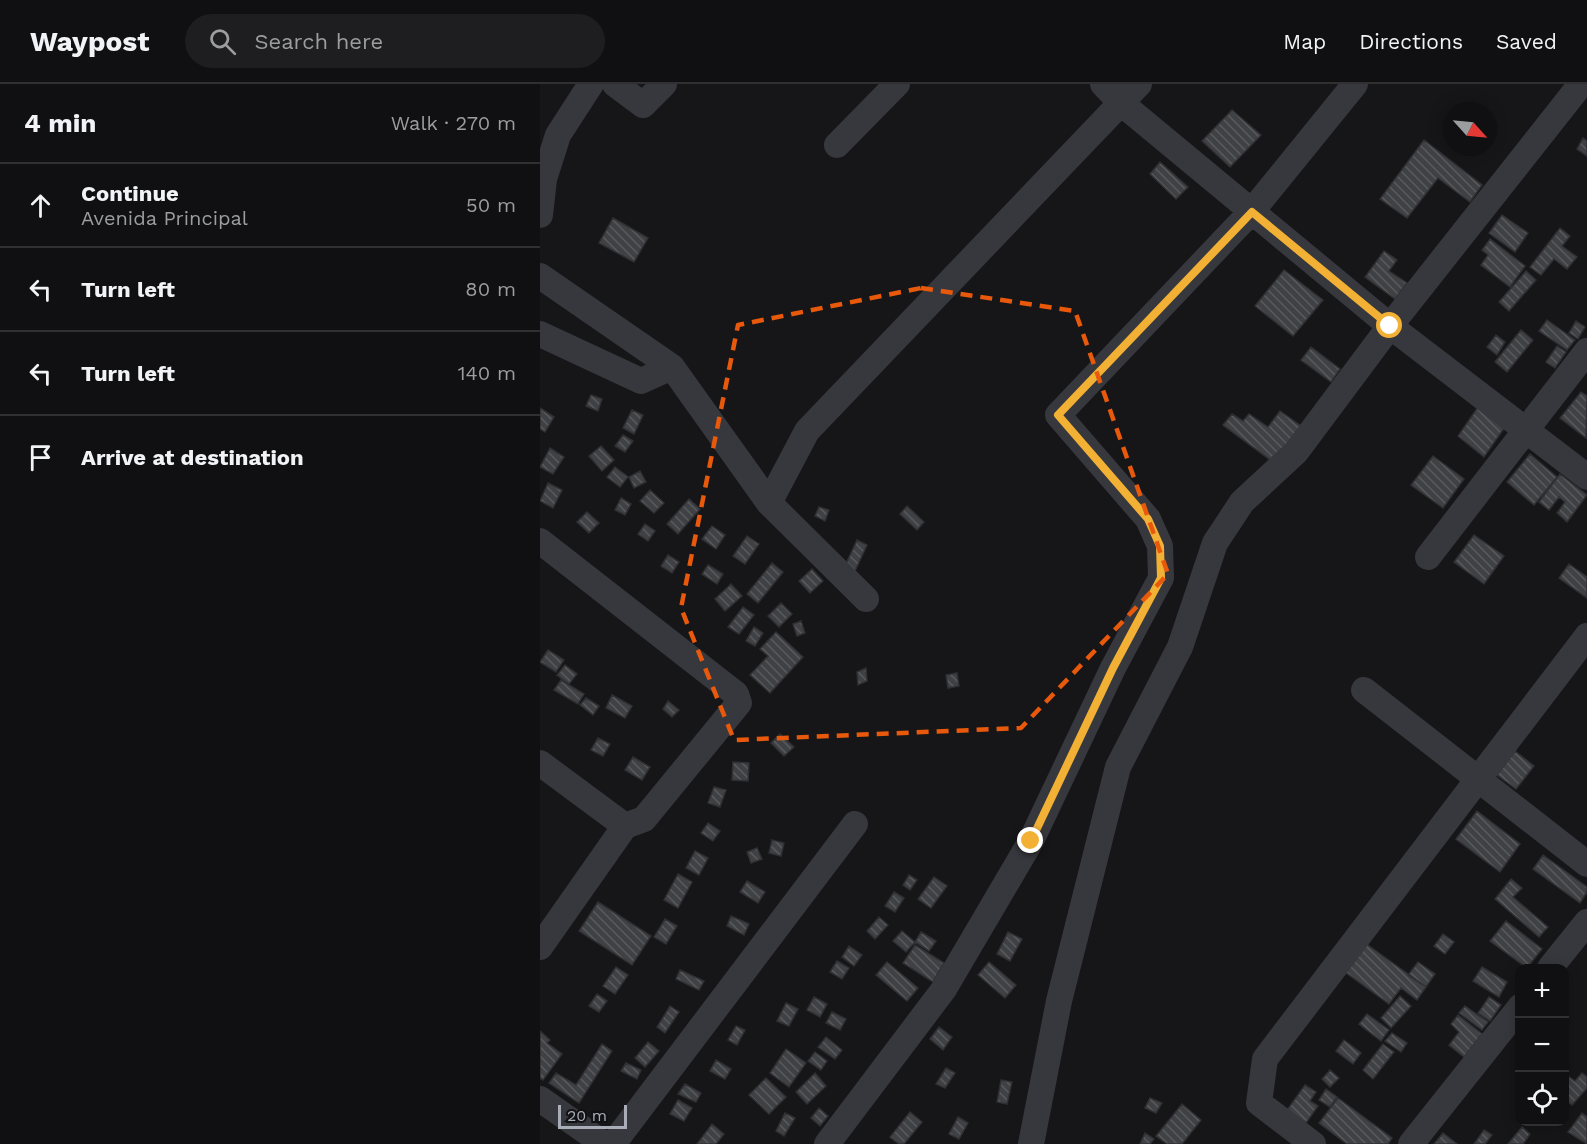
<!DOCTYPE html>
<meta charset="utf-8">
<style>
body{margin:0;font-family:"Work Sans",sans-serif;background:#1e1e20;color:#f1f3f6}
.controls{position:absolute;right:18px;bottom:18px;display:grid;overflow:hidden;border-radius:12px;box-shadow:0 3px 15px #0003}
.controls button{width:54px;height:54px;display:grid;place-items:center;padding:0;border:0;border-bottom:2px solid #303032;background:#101012;color:#f1f3f6;font:30px sans-serif}
.compass{position:absolute;left:903px;top:18px;width:54px;height:54px;border-radius:50%;background:#101012;box-shadow:0 3px 15px #0003;rotate:117deg}
.scale{position:absolute;left:18px;bottom:15px;width:69px;box-sizing:border-box;padding-left:6px;border:3px solid #a8adb8;border-top:0;font-size:16px;line-height:21px;white-space:nowrap;color:#a8adb8;-webkit-text-stroke:4px #111113;paint-order:stroke}
.stop{position:absolute;width:18px;height:18px;margin:-14px;border:4px solid #f2b134;border-radius:50%;background:#fff}
.stop.end{background:#f2b134;border-color:#fff;box-shadow:0 2px 6px #0008}
.list{margin:0;padding:0;list-style:none}
h2{display:flex;justify-content:space-between;align-items:center;height:78px;margin:0;padding:0 24px;font-size:26px}
h2 small{font-size:20px;font-weight:400;color:#9c9d9f}
.list li{display:grid;grid-template-columns:39px 1fr auto;gap:18px;align-items:center;box-sizing:border-box;height:84px;padding:0 24px;border-top:2px solid #303032}
.list b{display:block;font-size:22px;white-space:nowrap}
.list p{margin:0;font-size:20px;white-space:nowrap;color:#9c9d9f}
.list em{font-size:20px;font-style:normal;color:#9c9d9f}
.icon{flex:none;width:33px;height:33px;fill:none;stroke:currentColor;stroke-width:2;stroke-linecap:round;stroke-linejoin:round}
.map{position:relative;flex:none;width:1047px;height:1060px;overflow:hidden}
header{display:flex;align-items:center;gap:36px;box-sizing:border-box;height:84px;padding:0 30px;background:#101012;border-bottom:2px solid #303032}
header strong{font-size:28px}
nav{display:flex;gap:33px;margin-inline-start:auto;font-size:21px}
.search{width:420px;height:54px;background:#1e1e20;display:flex;align-items:center;gap:15px;box-sizing:border-box;padding:0 21px;border-radius:33px;color:#9c9d9f;font-size:22px}
main{display:flex}
aside{flex:1;background:#101012}
.map>svg:first-child{display:block}
.building{fill:url(#building-back-hatch);stroke:#303034;stroke-width:1.5}
.lines{fill:none;stroke-linecap:round;stroke-linejoin:round}
.minor{stroke:#37383d;stroke-width:26}
.route{stroke:#f2b134;stroke-width:8}
.marked{fill:none;stroke:#e8590c;stroke-width:4.5;stroke-dasharray:12 8;stroke-linejoin:round}
</style>
<header>
<strong>Waypost</strong>
<div class="search"><svg class="icon" aria-label="search" viewBox="0 0 24 24"><circle cx="10" cy="10" r="6"/><path d="M15 15l6 6"/></svg>Search here</div>
<nav><a>Map</a><a>Directions</a><a>Saved</a></nav>
</header>
<main>
<aside>
<h2>4 min<small>Walk · 270 m</small></h2>
<ul class="list">
<li><svg class="icon" aria-label="ahead" viewBox="0 0 24 24"><path d="M12 20V5M6 11l6-6 6 6"/></svg><div><b>Continue</b><p>Avenida Principal</p></div><em>50 m</em></li>
<li><svg class="icon" aria-label="left" viewBox="0 0 24 24"><path d="M17 20v-9H6M10 6l-5 5 5 5"/></svg><div><b>Turn left</b></div><em>80 m</em></li>
<li><svg class="icon" aria-label="left" viewBox="0 0 24 24"><path d="M17 20v-9H6M10 6l-5 5 5 5"/></svg><div><b>Turn left</b></div><em>140 m</em></li>
<li><svg class="icon" aria-label="arrive" viewBox="0 0 24 24"><path d="M6 21V4h12l-3 4 3 4H6"/></svg><div><b>Arrive at destination</b></div></li>
</ul>
</aside>
<div class="map">
<svg width="1047" height="1060" viewBox="0 0 1047 1060">
<defs>
<pattern id="building-back-hatch" width="6" height="6" patternUnits="userSpaceOnUse" patternTransform="scale(1.5)"><rect width="6" height="6" fill="#404145"/><path d="M-1 5l2 2M0 0l6 6M5-1l2 2" fill="none" stroke="#595a5e"/></pattern>
</defs>
<rect width="100%" height="100%" fill="#161618"/>
<!-- building -->
<path class="building" d="M692 26 721 51 690 83 662 57Z
M1043 54 1047 57V72L1037 65Z
M884 56 942 101 930 118 898 94 867 134 840 115Z
M620 78 648 103 636 115 610 90Z
M962 131 988 149 975 168 949 149Z
M73 134 108 154 94 178 59 159Z
M1020 144 1030 152 1022 162 1037 173 1027 185 1014 175 1001 191 990 183Z
M950 155 985 182 970 203 941 181 948 171 942 166Z
M844 167 857 176 849 187 867 199 855 215 825 193Z
M744 186 783 216 753 252 715 222Z
M986 187 996 196 969 227 959 218Z
M1007 236 1035 256 1027 266 999 247Z
M1036 237 1045 243 1038 255 1029 249Z
M981 246 993 256 967 288 955 278Z
M956 251 965 258 957 271 947 263Z
M1017 262 1026 268 1015 284 1006 278Z
M771 263 800 285 791 298 761 276Z
M1041 308 1047 312 1046 354 1020 334Z
M51 311 62 315 58 327 46 322Z
M938 323 965 343 944 373 918 352Z
M0 324 14 333 5 348 0 345Z
M92 326 103 331 94 350 83 344Z
M740 327 761 342 733 378 683 341 692 330 703 337 709 330 728 343Z
M83 351 93 357 85 368 75 362Z
M61 362 74 376 62 387 49 372Z
M10 364 24 373 13 390 0 383Z
M990 370 1017 393 994 421 967 398Z
M893 372 924 395 903 424 871 401Z
M75 383 88 393 80 403 67 393Z
M100 387 106 398 94 404 89 393Z
M1020 390 1047 411 1027 438 1017 429 1025 418 1019 413 1009 426 999 418Z
M8 399 22 406 13 424 0 417Z
M110 406 124 419 114 429 100 417Z
M81 414 91 420 85 431 75 426Z
M149 415 160 425 138 450 127 440Z
M367 422 384 438 377 446 360 430Z
M279 423 289 426 285 437 275 432Z
M47 428 59 439 49 449 37 438Z
M105 440 115 447 108 457 98 450Z
M172 442 185 451 176 465 162 455Z
M934 451 964 472 944 500 914 478Z
M207 452 219 460 205 480 193 472Z
M317 456 327 461 315 487 305 482Z
M128 471 139 478 132 489 121 482Z
M232 479 243 488 218 519 207 510Z
M1029 480 1047 493V514L1019 494Z
M168 481 183 490 177 500 162 490Z
M272 485 283 497 270 509 259 497Z
M191 500 202 512 185 527 175 515Z
M241 519 252 530 239 543 228 532Z
M203 523 214 531 199 550 188 543Z
M261 537 265 549 257 552 253 540Z
M214 543 223 549 215 562 206 557Z
M236 548 263 573 230 609 210 591 228 572 220 565Z
M8 566 24 576 16 588 0 578Z
M25 581 37 590 29 600 17 591Z
M326 584 327 597 318 601 317 588Z
M417 589 419 602 408 604 406 591Z
M21 596 44 610 38 620 14 606Z
M72 611 92 622 85 634 66 624Z
M46 614 59 622 53 631 40 621Z
M128 617 139 626 132 633 123 625Z
M240 650 254 663 244 672 231 659Z
M58 654 70 660 63 672 51 666Z
M975 667 994 682 976 705 957 691Z
M93 673 110 683 102 696 85 686Z
M193 678 209 679 208 697 192 696Z
M174 703 186 706 180 723 168 719Z
M937 727 980 760 960 788 916 755Z
M168 739 180 747 173 757 161 749Z
M232 756 244 759 241 772 229 769Z
M217 764 222 775 211 779 207 768Z
M155 767 168 774 159 791 146 784Z
M1003 771 1047 803V808L1040 819 993 785Z
M138 790 152 798 138 824 124 816Z
M369 791 377 796 370 806 363 801Z
M394 793 407 802 391 824 378 815Z
M971 795 982 804 973 813 1008 843 999 853 955 815Z
M207 797 225 808 218 819 200 808Z
M354 808 364 814 355 828 345 822Z
M58 818 111 852 92 881 39 847Z
M191 832 209 840 204 851 187 842Z
M339 833 348 841 335 855 327 847Z
M125 835 137 842 126 860 114 853Z
M966 837 1002 865 987 884 950 857Z
M362 847 375 858 366 868 353 857Z
M381 848 396 857 389 867 375 858Z
M468 848 482 855 470 877 457 870Z
M903 850 914 858 905 870 894 862Z
M825 859 886 903 877 916 861 904 849 920 805 888Z
M375 861 404 879 393 898 363 879Z
M309 862 322 871 314 882 302 873Z
M297 877 309 884 302 895 290 888Z
M347 878 378 904 367 917 336 891Z
M449 878 476 901 465 914 438 891Z
M878 878 895 890 886 903 868 891Z
M76 883 88 891 75 910 63 902Z
M942 883 967 898 959 913 933 897Z
M140 886 164 897 159 906 136 895Z
M57 910 67 917 59 928 49 922Z
M860 912 871 922 851 944 841 934Z
M274 913 287 920 280 933 267 926Z
M949 913 961 921 950 937 938 929Z
M246 919 258 925 249 942 237 937Z
M130 922 139 928 125 949 117 943Z
M925 922 948 938 942 946 919 929Z
M292 928 306 935 300 946 286 939Z
M827 930 849 946 841 957 819 940Z
M918 931 942 950 924 973 909 961 919 948 911 940Z
M196 942 205 946 197 961 188 956Z
M399 943 412 953 403 966 390 955Z
M0 947 10 956 7 959 22 970 3 996 0 994Z
M852 949 867 959 861 968 845 957Z
M286 953 302 966 295 975 278 963Z
M804 956 821 969 813 980 796 967Z
M108 958 119 967 105 983 95 974Z
M62 960 72 967 39 1019 9 999 16 989 36 1001Z
M843 960 854 968 833 995 823 986Z
M246 965 266 979 249 1003 230 989Z
M275 968 287 977 281 986 268 977Z
M176 976 191 985 185 995 170 987Z
M86 979 101 986 97 995 81 987Z
M406 984 415 989 405 1004 396 1000Z
M790 986 799 994 790 1003 782 995Z
M275 989 286 1002 267 1020 256 1008Z
M1024 989 1035 997 1042 989 1047 993V1004L1032 1021 1024 1015Z
M226 994 246 1013 229 1030 209 1011Z
M461 996 472 998 467 1020 457 1018Z
M145 1000 161 1009 156 1018 138 1010Z
M765 1001 776 1008 770 1017 778 1022 766 1039 747 1026Z
M786 1005 797 1013 790 1023 779 1016Z
M610 1014 622 1019 616 1029 605 1024Z
M798 1014 852 1054 848 1060H807L779 1039Z
M138 1016 152 1024 144 1037 130 1030Z
M642 1020 661 1036 642 1060H627L616 1052Z
M279 1024 288 1032 280 1042 271 1034Z
M370 1028 382 1038 364 1060H359L350 1053Z
M245 1029 255 1034 244 1052 236 1047Z
M1042 1029 1047 1033V1060L1028 1048Z
M418 1033 428 1039 419 1055 409 1050Z
M172 1040 184 1050 176 1060H157Z
M982 1043 990 1050 983 1060H968Z
M944 1046 952 1051 945 1060H934Z
M605 1049 614 1055 610 1060H600Z
M903 1049 917 1060H894Z"/>
<g class="lines">
<!-- minor -->
<path class="minor" d="M75 0 103 21 124 0
M563 0 581 19 850 242 1047 393
M297 61 357 0
M0 131 4 95 18 51 51 0
M0 192 132 283 229 419 326 515
M0 250 101 297 132 283
M229 419 267 347 599 0
M0 457 196 610 199 619 104 735 85 742 0 679
M888 473 1047 267
M824 606 1047 780
M0 863 85 742
M1010 884 1047 838
M0 1015 64 1060
M73 1060 315 740
M287 1060 404 905 491 757 573 584 621 494 620 462 608 435 518 331 712 127 815 0
M491 1060 519 917 578 683 640 563 675 459 702 418 756 368 850 242 1041 0
M773 1060 719 1019 725 975 1047 552
M871 1060 980 923"/>
</g>
<g class="lines">
<!-- route -->
<path class="route" d="M491 757 573 584 621 494 620 462 608 435 518 331 712 128 850 242"/>
</g>
<!-- marked area -->
<path class="marked" d="M381 204 535 227 628 490 481 644 194 656 141 524 198 241Z"/>
</svg>
<div class="controls">
<button>+</button>
<button>−</button>
<button><svg class="icon" aria-label="locate" viewBox="0 0 24 24"><circle cx="12" cy="12" r="6"/><path d="M12 2v4M12 18v4M2 12h4M18 12h4"/></svg></button>
</div>
<svg class="compass" viewBox="-18 -18 36 36"><path d="M0-13l5 13h-10z" fill="#e53935"/><path d="M0 13l5-13h-10z" fill="#9c9d9f"/></svg>
<div class="scale">20 m</div>
<div class="stop" style="left:850px;top:242px"></div>
<div class="stop end" style="left:491px;top:757px"></div>
</div>
</main>
